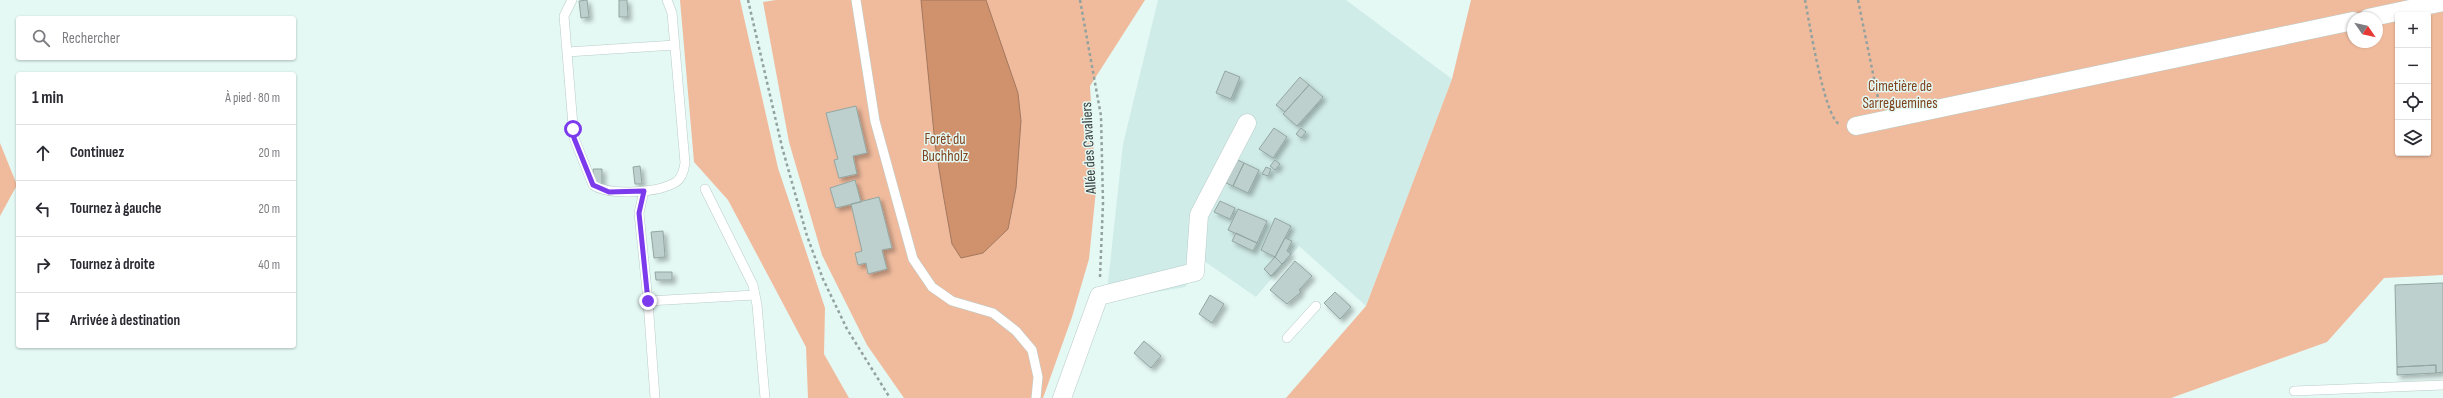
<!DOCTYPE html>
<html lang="fr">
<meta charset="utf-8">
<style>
body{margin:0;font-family:"Sofia Sans Condensed",sans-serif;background:#f2f2f3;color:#2b2b33}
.controls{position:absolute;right:12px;top:12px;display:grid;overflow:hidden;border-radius:4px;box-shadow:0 1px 3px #0004}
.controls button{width:36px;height:36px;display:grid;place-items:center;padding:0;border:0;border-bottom:1px solid #e1e1e2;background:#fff;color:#2b2b33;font:20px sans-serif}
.compass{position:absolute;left:2347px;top:12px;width:36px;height:36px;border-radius:50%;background:#fff;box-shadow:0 1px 3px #0004;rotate:124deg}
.stop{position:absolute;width:12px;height:12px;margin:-9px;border:3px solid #7c3aed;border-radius:50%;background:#fff}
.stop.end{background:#7c3aed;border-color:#fff;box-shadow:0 1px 4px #0008}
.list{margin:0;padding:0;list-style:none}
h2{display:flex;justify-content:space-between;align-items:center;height:52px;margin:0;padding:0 16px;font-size:17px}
h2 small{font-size:13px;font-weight:400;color:#7c7c81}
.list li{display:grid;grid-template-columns:26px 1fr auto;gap:12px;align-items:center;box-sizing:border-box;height:56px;padding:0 16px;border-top:1px solid #e1e1e2}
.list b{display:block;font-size:15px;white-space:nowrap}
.list em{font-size:13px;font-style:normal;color:#7c7c81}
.icon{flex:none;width:22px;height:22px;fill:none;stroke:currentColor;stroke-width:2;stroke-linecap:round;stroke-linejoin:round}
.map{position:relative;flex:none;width:2443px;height:398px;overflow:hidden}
.search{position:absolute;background:#fff;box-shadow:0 1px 3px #0004;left:16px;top:16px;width:280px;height:44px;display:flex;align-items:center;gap:10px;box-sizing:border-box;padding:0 14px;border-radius:4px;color:#7c7c81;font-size:15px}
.panel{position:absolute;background:#fff;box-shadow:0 1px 3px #0004;left:16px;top:72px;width:280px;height:276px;border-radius:4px}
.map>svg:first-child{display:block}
.built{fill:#d0ece8}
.green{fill:#f0bb9d;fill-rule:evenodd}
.water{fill:#d0916d;stroke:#a2785f}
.building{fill:#bdd0cd;stroke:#93a6a2;filter:url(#shadow)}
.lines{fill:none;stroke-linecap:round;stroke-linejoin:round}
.service-casing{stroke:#b9ccc9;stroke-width:10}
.minor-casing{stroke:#b9ccc9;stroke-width:19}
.path{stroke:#93a29f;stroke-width:2.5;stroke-dasharray:3 3;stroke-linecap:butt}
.service{stroke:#fff;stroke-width:9}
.minor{stroke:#fff;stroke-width:18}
.route{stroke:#7c3aed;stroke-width:5}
.labels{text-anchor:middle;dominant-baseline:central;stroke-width:3;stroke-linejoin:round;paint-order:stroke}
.park-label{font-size:15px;fill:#7f431d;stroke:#e4f8f4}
.street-label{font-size:15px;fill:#373f3d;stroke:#e4f8f4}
</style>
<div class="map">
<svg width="2443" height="398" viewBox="0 0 2443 398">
<defs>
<filter id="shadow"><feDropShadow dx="3.5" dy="3.5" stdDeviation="2" flood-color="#0004"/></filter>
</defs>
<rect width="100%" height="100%" fill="#e4f8f4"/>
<!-- built -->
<path class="built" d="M1158 0H1346L1452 79 1366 306 1299 246 1256 297 1204 261 1185 287 1106 301 1123 144Z"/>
<!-- green -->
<path class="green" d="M680 0H740L778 168 825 308 824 354 849 398H808L806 347 728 200 694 162Z
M776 0H1145L1090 86 1096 190 1089 259 1072 317 1043 398H904L867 345 822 255 789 142 763 2Z
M1471 0H2443V275L2384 278 2327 342 2171 398H1286L1366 306 1452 79ZM2398 15H2428V153H2398ZM2353 18H2377V42H2353Z
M0 143 17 185 0 216Z"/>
<!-- water -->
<path class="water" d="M921 0H986L1018 93 1021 121 1016 188 1008 229 983 253 961 258 952 244 944 199 935 144Z"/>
<!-- building -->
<path class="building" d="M587 0 589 17 581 18 579 1Z
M619 0H627L628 17H619Z
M1225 71 1240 77 1231 99 1216 93Z
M1300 77 1309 85 1285 112 1276 105Z
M1309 85 1323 97 1297 126 1283 114Z
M856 106 867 153 853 156 857 174 839 178 834 160 838 159 826 113Z
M1274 128 1287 137 1273 158 1259 149Z
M1301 128 1306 132 1301 138 1296 134Z
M1236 159 1244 163 1233 186 1226 183Z
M1275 160 1280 164 1275 170 1270 166Z
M1244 163 1259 170 1248 193 1233 186Z
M640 166 642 184H635L633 167Z
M1266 167 1271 169 1268 176 1262 174Z
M593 169H602V184L594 185Z
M855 180 861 202 836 208 830 188Z
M879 197 892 248 882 250 887 269 868 274 866 263 858 265 855 253 862 251 851 204Z
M1220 201 1235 208 1230 219 1214 212Z
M1238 209 1267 221 1257 243 1228 230Z
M1275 218 1291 226 1275 257 1261 250Z
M663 231 665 257 654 258 651 232Z
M1236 233 1257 243 1253 251 1232 241Z
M1285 238 1292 241 1287 251 1291 254 1282 264 1275 257Z
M1275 257 1282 264 1271 276 1264 269Z
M1295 261 1312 276 1299 290 1301 292 1287 304 1270 290Z
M655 272H672V280H656Z
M2443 283V372L2436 373V365L2397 367 2395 285Z
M1335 292 1351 307 1340 319 1324 303Z
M1210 295 1224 304 1212 323 1199 314Z
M1144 341 1161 356 1151 368 1134 353Z
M2436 365V373L2397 375V367Z"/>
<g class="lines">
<defs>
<path id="service" d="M572 0 564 16 574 138 593 185C610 196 658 193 676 182 682 178 684 170 685 163L672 13 667 0
M856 0 875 121 913 259 932 287 952 301 993 313 1016 331 1032 350 1038 377 1036 398
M567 52 675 45
M705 189 753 285 757 305 765 398
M644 191 639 213 648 301 655 398
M648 301 755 295
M1287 338 1316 306
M2294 391 2443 385"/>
<path id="minor" d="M2368 18 2443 2
M1856 126 2353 21
M1062 398 1099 296 1195 272 1199 215 1247 123"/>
</defs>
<!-- service casing -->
<use href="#service" class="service-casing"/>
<!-- minor casing -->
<use href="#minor" class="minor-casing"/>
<!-- path -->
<path class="path" d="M748 0 782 147 807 236 823 279 847 329 890 398
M1080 0 1101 116 1103 203 1100 277
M1805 0C1809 20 1824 116 1839 124
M1858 0 1879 103"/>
<!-- service -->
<use href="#service" class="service"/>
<!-- minor -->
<use href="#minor" class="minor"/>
</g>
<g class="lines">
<!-- route -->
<path class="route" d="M573 129 574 138 593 185 609 192 644 191 639 213 648 301"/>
</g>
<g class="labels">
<!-- park labels -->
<g class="park-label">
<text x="1900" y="86">Cimetière de<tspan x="1900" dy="17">Sarreguemines</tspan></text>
<text x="945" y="139">Forêt du<tspan x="945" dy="17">Buchholz</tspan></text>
</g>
<!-- street labels -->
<g class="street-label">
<text transform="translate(1089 148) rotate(-93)">Allée des Cavaliers</text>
</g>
</g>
</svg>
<div class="controls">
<button>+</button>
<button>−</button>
<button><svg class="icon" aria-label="locate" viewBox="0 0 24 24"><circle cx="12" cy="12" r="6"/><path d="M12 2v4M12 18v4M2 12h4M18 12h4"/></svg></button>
<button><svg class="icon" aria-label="layers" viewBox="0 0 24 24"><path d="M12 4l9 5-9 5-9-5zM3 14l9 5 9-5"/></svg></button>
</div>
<svg class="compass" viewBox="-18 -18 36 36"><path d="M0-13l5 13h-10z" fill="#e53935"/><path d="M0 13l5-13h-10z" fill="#7c7c81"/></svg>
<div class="stop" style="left:573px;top:129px"></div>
<div class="stop end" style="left:648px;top:301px"></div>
<div class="search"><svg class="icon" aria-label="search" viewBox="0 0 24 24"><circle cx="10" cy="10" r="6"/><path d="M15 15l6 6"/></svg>Rechercher</div>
<section class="panel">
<h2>1 min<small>À pied · 80 m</small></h2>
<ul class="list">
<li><svg class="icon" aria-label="ahead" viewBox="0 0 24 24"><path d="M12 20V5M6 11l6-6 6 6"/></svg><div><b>Continuez</b></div><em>20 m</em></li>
<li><svg class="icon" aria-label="left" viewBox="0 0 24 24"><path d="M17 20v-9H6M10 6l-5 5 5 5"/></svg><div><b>Tournez à gauche</b></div><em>20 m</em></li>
<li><svg class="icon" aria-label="right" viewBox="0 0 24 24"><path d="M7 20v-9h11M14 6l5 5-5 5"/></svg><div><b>Tournez à droite</b></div><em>40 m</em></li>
<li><svg class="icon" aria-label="arrive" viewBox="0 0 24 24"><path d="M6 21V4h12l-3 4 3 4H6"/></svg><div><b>Arrivée à destination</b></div></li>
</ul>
</section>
</div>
